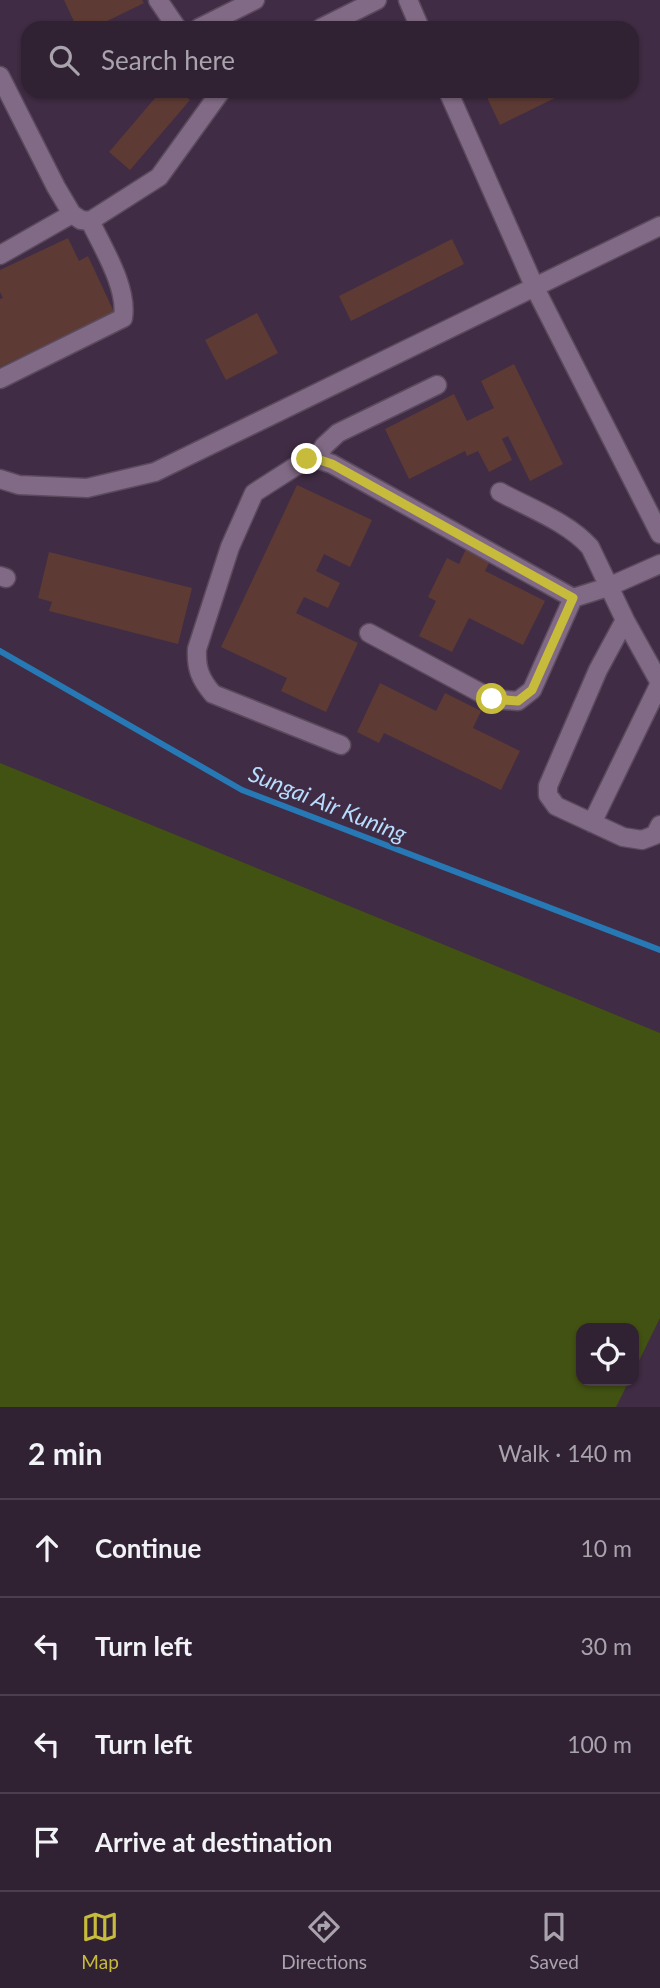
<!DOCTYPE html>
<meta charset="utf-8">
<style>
body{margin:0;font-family:Lato,sans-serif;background:#38293b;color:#f1f3f6}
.controls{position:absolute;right:21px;bottom:21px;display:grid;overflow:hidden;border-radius:14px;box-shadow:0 2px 5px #0004}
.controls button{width:63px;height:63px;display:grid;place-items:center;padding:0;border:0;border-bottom:2px solid #4b3e4e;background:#302133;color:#f1f3f6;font:35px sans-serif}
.stop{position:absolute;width:21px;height:21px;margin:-16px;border:5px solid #c7bb3b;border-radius:50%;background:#fff}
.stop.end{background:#c7bb3b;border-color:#fff;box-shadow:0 2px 7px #0008}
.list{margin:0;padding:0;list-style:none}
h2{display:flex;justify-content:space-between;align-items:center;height:91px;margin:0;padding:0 28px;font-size:30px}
h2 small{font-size:23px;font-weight:400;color:#a8a3ac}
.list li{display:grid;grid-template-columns:46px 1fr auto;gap:21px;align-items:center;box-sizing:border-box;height:98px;padding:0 28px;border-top:2px solid #4b3e4e}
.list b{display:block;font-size:26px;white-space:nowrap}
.list em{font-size:23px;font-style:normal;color:#a8a3ac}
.icon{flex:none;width:38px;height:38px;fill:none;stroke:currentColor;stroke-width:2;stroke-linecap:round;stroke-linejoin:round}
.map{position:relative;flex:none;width:660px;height:1407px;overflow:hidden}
.search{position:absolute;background:#302133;box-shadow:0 2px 5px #0004;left:21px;right:21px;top:21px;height:77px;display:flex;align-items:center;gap:18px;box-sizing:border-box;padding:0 24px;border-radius:21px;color:#a8a3ac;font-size:26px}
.sheet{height:483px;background:#302133}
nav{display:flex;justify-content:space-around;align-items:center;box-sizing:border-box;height:98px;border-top:2px solid #4b3e4e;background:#302133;font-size:19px;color:#a8a3ac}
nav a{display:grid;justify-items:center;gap:4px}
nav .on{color:#c7bb3b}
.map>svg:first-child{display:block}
.green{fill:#425212}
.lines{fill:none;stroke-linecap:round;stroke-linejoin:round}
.stream{stroke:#2779b6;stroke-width:6}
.building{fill:#5d3b34}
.minor-casing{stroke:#5b4a5e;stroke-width:21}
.minor{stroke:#816a85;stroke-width:18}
.route{stroke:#c7bb3b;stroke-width:9}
.labels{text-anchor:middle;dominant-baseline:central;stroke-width:5;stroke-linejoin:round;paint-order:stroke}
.water-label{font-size:23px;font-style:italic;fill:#b7dcfe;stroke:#402c44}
</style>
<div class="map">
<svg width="660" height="1407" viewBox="0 0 660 1407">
<rect width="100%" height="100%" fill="#402c44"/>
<!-- green -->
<path class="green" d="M0 763 660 1033V1318L634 1371V1328H581V1381H629L616 1407H0Z"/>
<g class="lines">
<!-- stream -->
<path class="stream" d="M0 651 242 790 660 950"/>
</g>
<!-- building -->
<path class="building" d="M64 0H142L144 3 93 28H77Z
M161 91H180L190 100 130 170 109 152Z
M484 91H561L563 94 500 125Z
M68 238 79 261 88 256 114 312 0 367V299L3 298 0 292V270Z
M452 239 464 264 351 321 339 296Z
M257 313 278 353 226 380 205 340Z
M514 364 563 464 530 481 508 436 502 439 512 460 489 472 478 451 467 456 465 451 409 479 385 429 454 394 467 421 494 408 481 381Z
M297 485 372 520 350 567 324 554 316 571 340 583 328 608 304 597 296 613 358 643 326 712 281 691 287 678 221 647Z
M466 549 490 561 485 571 545 601 523 645 469 618 452 652 419 636 436 601 428 597 447 558 459 564Z
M49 552 192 588 178 644 49 611 52 602 38 598Z
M380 683 436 711 445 693 481 711 473 728 520 751 501 790 384 733 379 743 357 732Z"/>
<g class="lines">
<defs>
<path id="minor" d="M158 0 177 28
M408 0 420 28
M199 28 255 0
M321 28 377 0
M0 76 56 187 72 214 81 220 90 221 159 177 221 91
M448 91 535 288 660 534
M0 255 72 214
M0 379 123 318C128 288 103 248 90 221
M317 459 324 446 338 433 437 385
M0 479 19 485 87 488 155 472 660 226
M500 492C529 508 568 522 590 547L625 620 660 683
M0 576 6 578
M625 620 598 670 548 786V795L556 806 623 837 642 840 655 835 660 825
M369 633 492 699 518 701 532 690 573 598 608 587 660 564
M341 745 213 694C200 679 196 668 197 649L230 547 254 493 307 459H317L332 464 573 598
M592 823 660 683"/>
</defs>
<!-- minor casing -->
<use href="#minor" class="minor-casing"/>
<!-- minor -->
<use href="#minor" class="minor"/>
</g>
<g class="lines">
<!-- route -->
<path class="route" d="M307 459H317L332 464 573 598 532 690 518 701 492 699"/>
</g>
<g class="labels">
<!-- water labels -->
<g class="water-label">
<text transform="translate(328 803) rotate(22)">Sungai Air Kuning</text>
</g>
</g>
</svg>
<div class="controls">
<button><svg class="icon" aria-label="locate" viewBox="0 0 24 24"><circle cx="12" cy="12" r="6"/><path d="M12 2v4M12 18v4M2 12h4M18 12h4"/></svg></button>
</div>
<div class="stop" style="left:492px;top:699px"></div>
<div class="stop end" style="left:307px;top:459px"></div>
<div class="search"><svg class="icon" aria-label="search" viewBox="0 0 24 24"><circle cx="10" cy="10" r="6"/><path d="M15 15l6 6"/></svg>Search here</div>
</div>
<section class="sheet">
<h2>2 min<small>Walk · 140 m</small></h2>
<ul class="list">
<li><svg class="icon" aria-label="ahead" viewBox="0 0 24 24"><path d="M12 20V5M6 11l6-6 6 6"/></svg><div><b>Continue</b></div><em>10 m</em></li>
<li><svg class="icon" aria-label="left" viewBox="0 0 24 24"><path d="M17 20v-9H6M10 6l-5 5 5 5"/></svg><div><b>Turn left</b></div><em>30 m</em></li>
<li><svg class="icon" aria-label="left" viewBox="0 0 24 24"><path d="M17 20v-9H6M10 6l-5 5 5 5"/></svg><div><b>Turn left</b></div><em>100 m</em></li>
<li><svg class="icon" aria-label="arrive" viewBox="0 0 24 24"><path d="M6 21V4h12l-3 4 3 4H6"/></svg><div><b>Arrive at destination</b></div></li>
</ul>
</section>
<nav>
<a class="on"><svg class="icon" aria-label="map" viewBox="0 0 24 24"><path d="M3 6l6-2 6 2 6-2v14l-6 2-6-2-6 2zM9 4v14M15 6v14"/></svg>Map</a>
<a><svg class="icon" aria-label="directions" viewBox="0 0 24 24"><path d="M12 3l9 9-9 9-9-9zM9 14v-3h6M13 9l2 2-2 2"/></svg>Directions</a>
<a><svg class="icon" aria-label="saved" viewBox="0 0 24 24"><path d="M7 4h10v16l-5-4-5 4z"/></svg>Saved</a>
</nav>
